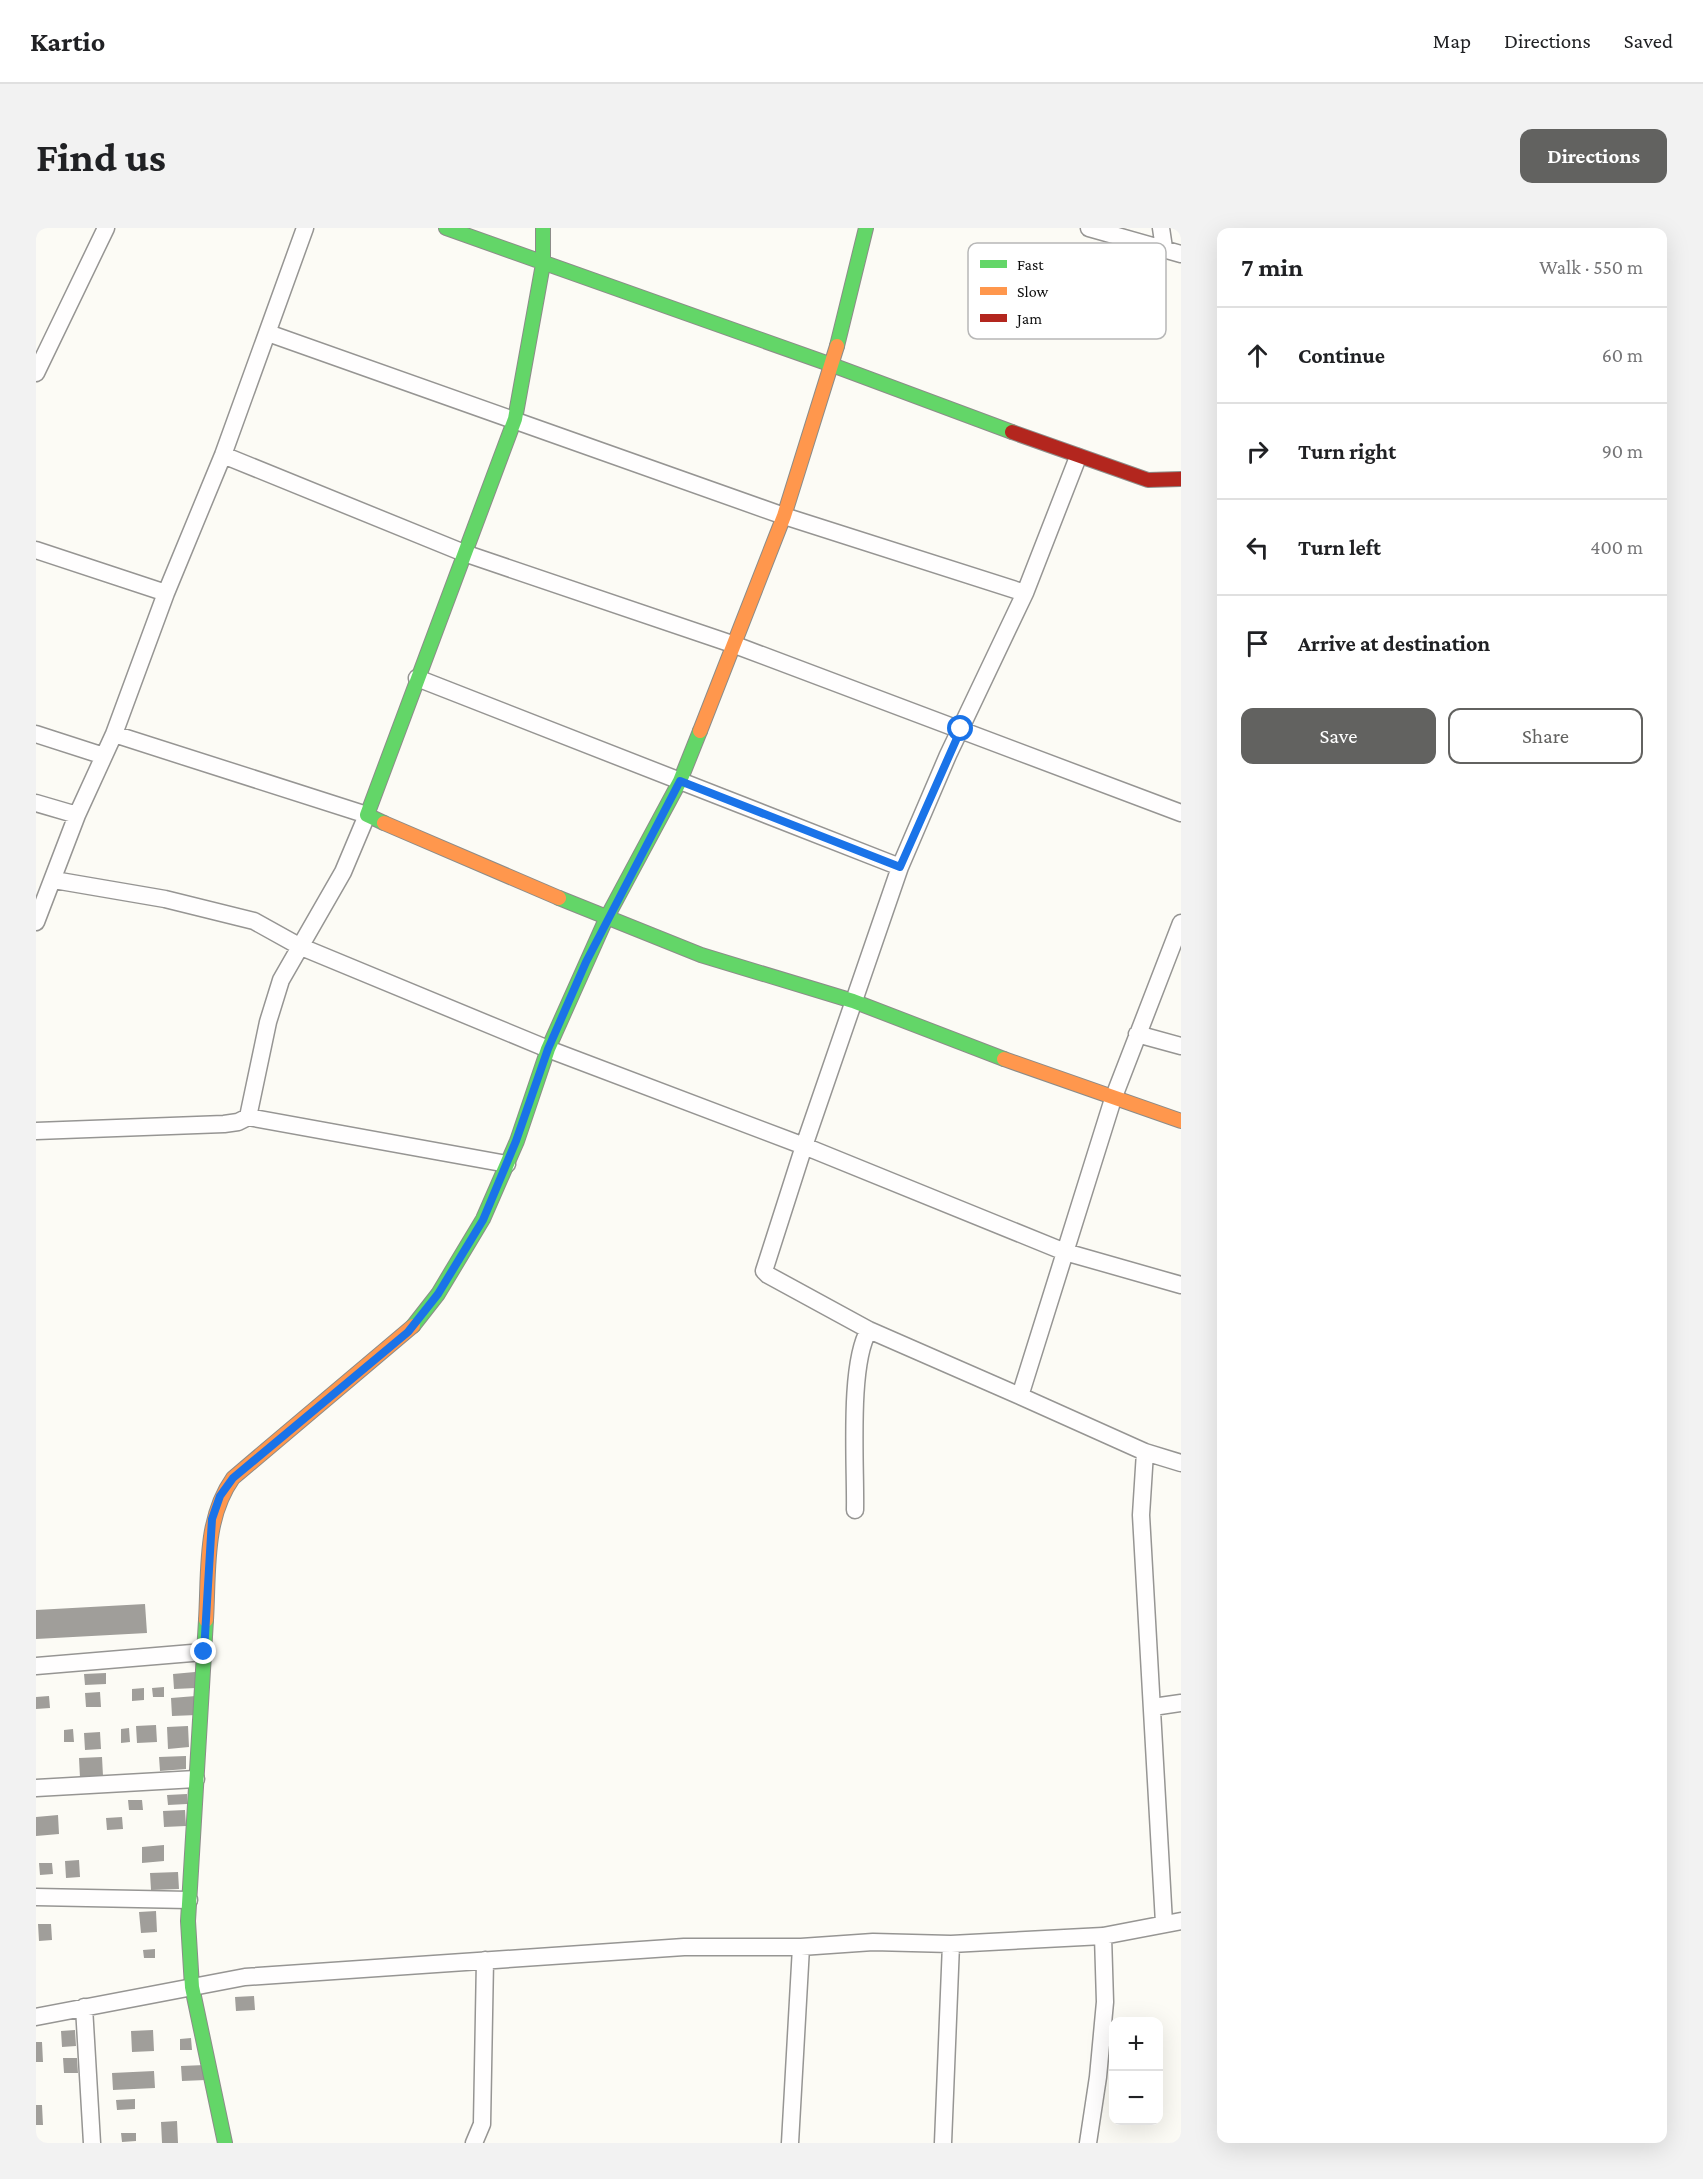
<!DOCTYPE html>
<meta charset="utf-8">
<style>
body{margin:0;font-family:"Crimson Pro",serif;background:#f2f2f2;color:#202124}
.controls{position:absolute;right:18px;bottom:18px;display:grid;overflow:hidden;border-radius:12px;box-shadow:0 6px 24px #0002}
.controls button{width:54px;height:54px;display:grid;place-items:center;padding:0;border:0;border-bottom:2px solid #e0e0e0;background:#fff;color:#202124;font:30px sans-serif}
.stop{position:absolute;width:18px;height:18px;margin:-14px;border:4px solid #1a73e8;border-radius:50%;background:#fff}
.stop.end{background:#1a73e8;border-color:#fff;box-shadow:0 2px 6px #0008}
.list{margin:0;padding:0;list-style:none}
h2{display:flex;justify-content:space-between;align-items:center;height:78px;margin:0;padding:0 24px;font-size:26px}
h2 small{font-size:20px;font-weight:400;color:#757577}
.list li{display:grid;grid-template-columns:39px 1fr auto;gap:18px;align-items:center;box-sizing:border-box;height:96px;padding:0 24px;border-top:2px solid #e0e0e0}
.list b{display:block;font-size:22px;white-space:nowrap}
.list em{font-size:20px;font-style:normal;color:#757577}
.actions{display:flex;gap:12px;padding:18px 24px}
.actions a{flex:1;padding:14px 0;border:2px solid #626260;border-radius:12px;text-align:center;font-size:21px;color:#626260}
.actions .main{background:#626260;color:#fff}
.icon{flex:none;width:33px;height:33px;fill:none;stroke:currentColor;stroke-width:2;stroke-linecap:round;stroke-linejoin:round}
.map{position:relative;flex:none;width:1145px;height:1915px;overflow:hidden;border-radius:12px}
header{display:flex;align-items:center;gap:36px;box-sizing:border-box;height:84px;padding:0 30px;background:#fff;border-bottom:2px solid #e0e0e0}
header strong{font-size:28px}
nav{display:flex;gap:33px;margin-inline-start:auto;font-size:21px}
.intro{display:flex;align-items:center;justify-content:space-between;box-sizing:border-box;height:144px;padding:0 36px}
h1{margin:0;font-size:42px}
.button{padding:15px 27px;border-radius:12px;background:#626260;color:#fff;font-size:21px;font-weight:700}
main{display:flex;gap:36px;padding:0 36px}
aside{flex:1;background:#fff;border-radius:12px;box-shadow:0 6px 24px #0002}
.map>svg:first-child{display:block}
.building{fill:#a09e9a}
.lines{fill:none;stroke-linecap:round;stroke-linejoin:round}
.street-casing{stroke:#969593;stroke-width:19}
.fast-casing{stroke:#8c8c89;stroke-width:16}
.slow-casing{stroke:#8c8c89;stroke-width:16}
.jam-casing{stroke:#8c8c89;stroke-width:16}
.street{stroke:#fffefe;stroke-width:16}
.fast{stroke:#63d668;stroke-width:14}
.slow{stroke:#ff974d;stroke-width:14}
.jam{stroke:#b3261e;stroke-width:14}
.route{stroke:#1a73e8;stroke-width:8}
.key{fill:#fff;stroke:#b7b7b7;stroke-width:1.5}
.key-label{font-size:16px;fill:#0f0f0f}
</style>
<header>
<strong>Kartio</strong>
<nav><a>Map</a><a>Directions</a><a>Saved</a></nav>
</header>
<div class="intro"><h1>Find us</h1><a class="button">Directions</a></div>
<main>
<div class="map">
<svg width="1145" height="1915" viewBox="0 0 1145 1915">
<rect width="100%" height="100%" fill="#fcfbf5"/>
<!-- building -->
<path class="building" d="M109 1376 111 1405 0 1411V1382Z
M159 1444 160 1460 138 1461 137 1446Z
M70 1445V1456L49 1457 48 1446Z
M128 1459V1469H117L116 1460Z
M108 1460V1472L96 1473V1461Z
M64 1464 65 1479H50L49 1465Z
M13 1468 14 1480 0 1481V1469Z
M160 1468 161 1487 136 1488 135 1470Z
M120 1497 121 1514 101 1515 100 1498Z
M152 1498 153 1519 132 1521 131 1499Z
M93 1500 94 1514 85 1515V1501Z
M37 1501 38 1514H28V1502Z
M64 1504 65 1521 49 1522 48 1505Z
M150 1528V1541L124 1543 123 1529Z
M66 1529 67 1548 44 1550 43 1530Z
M151 1566V1576L132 1577 131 1567Z
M92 1572H106L107 1582H93Z
M149 1582 150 1598 128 1599 127 1583Z
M22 1587 23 1606 0 1608V1589Z
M86 1589 87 1601 71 1602 70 1590Z
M128 1617V1633L106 1635V1619Z
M43 1632 44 1649 30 1650 29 1633Z
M3 1635H16L17 1646 4 1647Z
M142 1644 143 1661 115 1662 114 1645Z
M120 1683 121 1704 105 1705 103 1684Z
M2 1696H15L16 1712 3 1713Z
M119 1721V1730H108L107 1722Z
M218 1768 219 1782 200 1783 199 1769Z
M39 1802 40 1818 26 1819 25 1803Z
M117 1802 118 1823 96 1824 95 1803Z
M155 1810 156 1822H144V1811Z
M0 1814H6L7 1834H0Z
M27 1830H41L42 1845H28Z
M169 1837 170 1852 146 1853 145 1838Z
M118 1843 119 1860 77 1862 76 1845Z
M99 1871V1881L81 1882 80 1872Z
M0 1877H6L7 1897H0Z
M141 1893 142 1915H126L125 1894Z
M85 1905H100V1913L86 1914Z"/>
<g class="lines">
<defs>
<path id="street" d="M1053 0 1145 26
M1125 0 1128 20
M232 105 748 288 989 365
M0 145 70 0
M187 227 428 325 699 417 1145 585
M0 322 130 365 187 227 269 0
M381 450 864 639
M0 506 68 528
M0 575 41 587
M18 652 129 671 218 693 263 718 512 821 768 918 1029 1024 1145 1057
M0 694 41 587 78 506
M1145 695 1077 871 984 1168 1109 1224 1145 1235
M1101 806 1145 818
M212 889 471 936
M0 903 188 896 202 894 212 889 232 794 245 752 307 644 331 587 78 506 130 365
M984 1168 833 1102 732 1047 728 1043 768 918 864 639 912 527 989 365 1042 229
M1109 1224 1105 1287 1128 1695
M819 1282C820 1239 812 1136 833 1102
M0 1438 168 1424
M1117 1479 1145 1475
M0 1560 160 1551
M0 1669 153 1672
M915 1716 1067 1708 1145 1693
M48 1779 56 1915
M0 1789 209 1749 648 1719H765L837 1714 915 1716 907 1915
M438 1915 446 1896 449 1732
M754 1915 765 1719
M1052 1915 1062 1849 1069 1774 1067 1708"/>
<path id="fast" d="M410 0 796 137 976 204
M801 118 830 0
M348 595 331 587 479 191 507 36V0
M523 670 665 727 817 773 968 831
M377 1098 402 1066 447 991 481 913 512 821 570 691 644 553 664 503
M170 1392 152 1693 156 1759 189 1915"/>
<path id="slow" d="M664 503 748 288 801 118
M348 595 523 670
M968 831 1145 893
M170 1392C173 1343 168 1291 197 1250L377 1098"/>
<path id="jam" d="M976 204 1112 252 1145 251"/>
</defs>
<!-- street casing -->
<use href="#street" class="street-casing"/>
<!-- fast casing -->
<use href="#fast" class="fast-casing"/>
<!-- slow casing -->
<use href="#slow" class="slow-casing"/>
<!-- jam casing -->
<use href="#jam" class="jam-casing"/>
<!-- street -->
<use href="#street" class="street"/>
<!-- fast -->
<use href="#fast" class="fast"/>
<!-- slow -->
<use href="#slow" class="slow"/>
<!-- jam -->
<use href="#jam" class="jam"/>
</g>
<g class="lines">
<!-- route -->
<path class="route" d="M168 1424 176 1291 184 1268 197 1250 372 1104 402 1066 447 992 480 913 512 821 550 734 644 553 864 639 925 501"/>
</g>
<!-- legend -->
<rect x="932" y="15" width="198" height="96" rx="9" class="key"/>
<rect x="944" y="32" width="27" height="8" fill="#63d668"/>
<rect x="944" y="59" width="27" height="8" fill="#ff974d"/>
<rect x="944" y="86" width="27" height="8" fill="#b3261e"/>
<g class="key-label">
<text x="981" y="42">Fast</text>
<text x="981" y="69">Slow</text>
<text x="981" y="96">Jam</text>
</g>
</svg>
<div class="controls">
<button>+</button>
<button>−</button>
</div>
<div class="stop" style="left:925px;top:501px"></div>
<div class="stop end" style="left:168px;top:1424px"></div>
</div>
<aside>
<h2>7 min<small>Walk · 550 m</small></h2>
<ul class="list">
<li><svg class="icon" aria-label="ahead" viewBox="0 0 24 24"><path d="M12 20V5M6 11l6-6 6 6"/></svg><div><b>Continue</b></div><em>60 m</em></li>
<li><svg class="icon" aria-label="right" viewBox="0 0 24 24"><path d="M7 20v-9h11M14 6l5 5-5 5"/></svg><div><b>Turn right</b></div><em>90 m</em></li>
<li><svg class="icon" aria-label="left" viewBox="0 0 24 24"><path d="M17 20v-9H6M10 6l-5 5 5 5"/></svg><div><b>Turn left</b></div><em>400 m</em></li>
<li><svg class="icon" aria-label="arrive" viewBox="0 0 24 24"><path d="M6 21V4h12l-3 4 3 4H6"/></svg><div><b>Arrive at destination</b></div></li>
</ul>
<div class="actions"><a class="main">Save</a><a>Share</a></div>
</aside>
</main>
